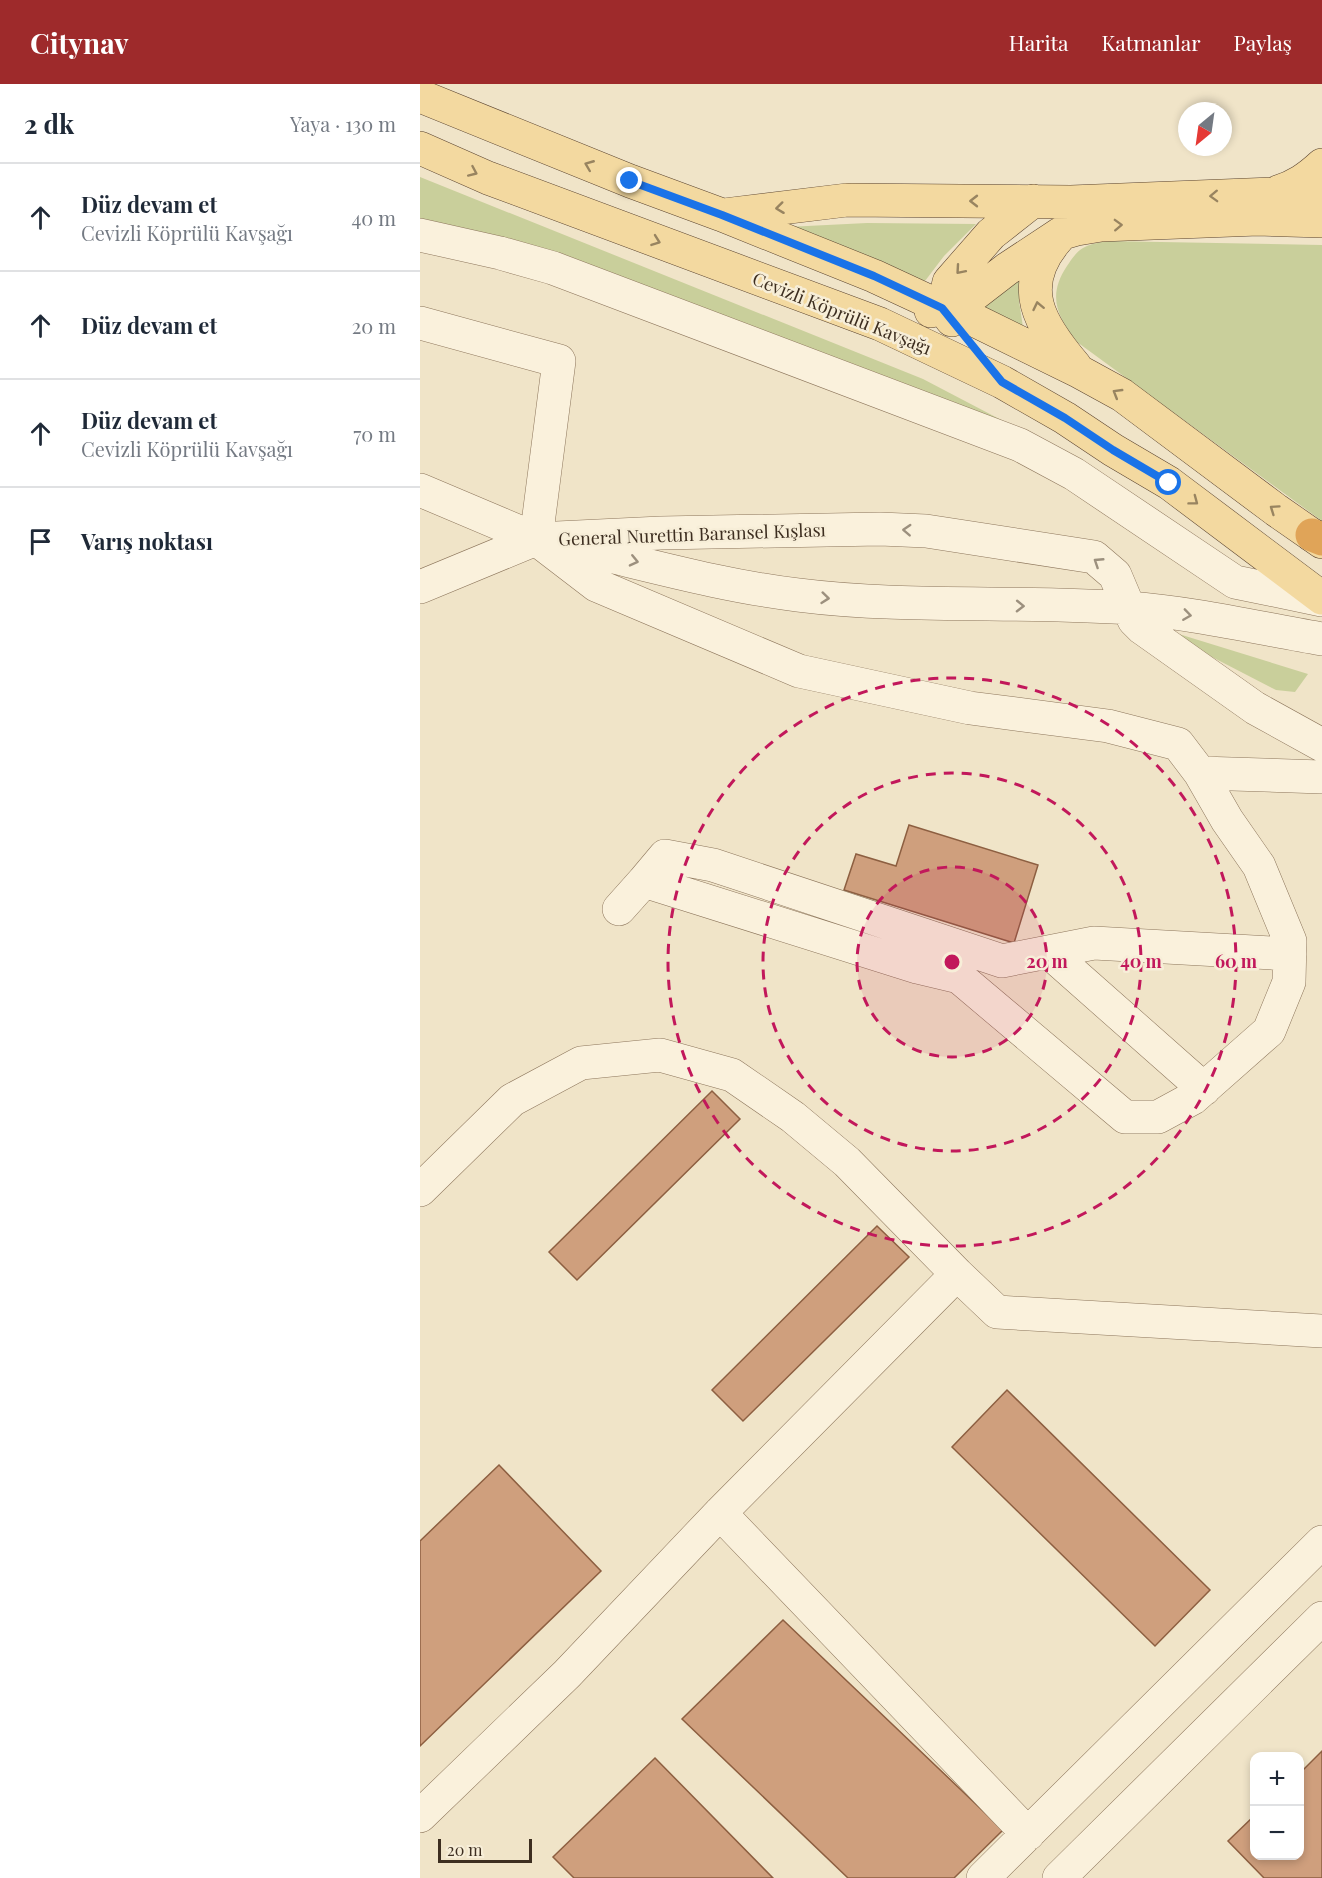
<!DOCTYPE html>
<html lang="tr">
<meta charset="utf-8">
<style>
body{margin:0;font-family:"Playfair Display",serif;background:#f2f2f3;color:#1f2937}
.controls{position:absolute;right:18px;bottom:18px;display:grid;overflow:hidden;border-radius:12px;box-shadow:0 3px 9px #0003}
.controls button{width:54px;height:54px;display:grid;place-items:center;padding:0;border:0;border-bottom:2px solid #e0e1e3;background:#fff;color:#1f2937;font:30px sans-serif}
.compass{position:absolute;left:758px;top:18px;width:54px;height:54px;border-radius:50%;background:#fff;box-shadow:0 3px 9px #0003;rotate:209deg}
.scale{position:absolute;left:18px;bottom:15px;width:94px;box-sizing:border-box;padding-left:6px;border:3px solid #3d2e20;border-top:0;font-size:16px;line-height:21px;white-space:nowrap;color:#3d2e20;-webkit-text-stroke:4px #f7eed8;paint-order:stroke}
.stop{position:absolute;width:18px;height:18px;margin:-14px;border:4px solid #1a73e8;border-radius:50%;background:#fff}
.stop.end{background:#1a73e8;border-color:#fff;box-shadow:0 2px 6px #0008}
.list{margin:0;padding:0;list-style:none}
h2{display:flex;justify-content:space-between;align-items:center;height:78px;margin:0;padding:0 24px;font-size:26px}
h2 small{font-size:20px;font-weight:400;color:#747a83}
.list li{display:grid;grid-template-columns:39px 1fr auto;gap:18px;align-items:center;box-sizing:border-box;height:108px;padding:0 24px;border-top:2px solid #e0e1e3}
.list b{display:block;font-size:22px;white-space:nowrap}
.list p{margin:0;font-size:20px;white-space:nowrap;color:#747a83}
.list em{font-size:20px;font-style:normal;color:#747a83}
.icon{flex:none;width:33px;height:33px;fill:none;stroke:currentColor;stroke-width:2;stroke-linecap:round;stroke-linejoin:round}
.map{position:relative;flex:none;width:902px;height:1794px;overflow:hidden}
header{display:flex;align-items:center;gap:36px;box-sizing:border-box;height:84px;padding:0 30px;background:#9e2a2b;color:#fff}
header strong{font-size:28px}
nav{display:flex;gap:33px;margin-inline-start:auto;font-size:21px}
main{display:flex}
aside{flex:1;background:#fff}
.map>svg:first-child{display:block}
.grass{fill:#c9cf9b}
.building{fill:#cf9f7d;stroke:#8d5f41;stroke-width:1.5}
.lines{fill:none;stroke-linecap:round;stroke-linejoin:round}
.minor-casing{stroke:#8d765c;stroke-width:34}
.major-casing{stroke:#5b4430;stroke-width:34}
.highway-casing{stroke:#5b4430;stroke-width:34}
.minor{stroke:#faf1dc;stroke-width:33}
.major{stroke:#f3d9a0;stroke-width:33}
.highway{stroke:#e0a458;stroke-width:33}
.oneway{stroke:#988460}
.oneway2{stroke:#9c907e}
.route{stroke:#1a73e8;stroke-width:8}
.ring{fill:none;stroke:#c2185b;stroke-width:3;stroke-dasharray:10 8}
.labels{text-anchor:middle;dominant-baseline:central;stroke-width:5;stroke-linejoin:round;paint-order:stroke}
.street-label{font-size:18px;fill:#3d2e20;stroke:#f7eed8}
.centre{fill:#c2185b;stroke:#f7eed8;stroke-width:3}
.ring-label{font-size:18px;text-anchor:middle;font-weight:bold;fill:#c2185b;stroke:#f7eed8;stroke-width:5;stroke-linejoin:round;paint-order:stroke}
</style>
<header>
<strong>Citynav</strong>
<nav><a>Harita</a><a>Katmanlar</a><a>Paylaş</a></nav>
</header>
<main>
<aside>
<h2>2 dk<small>Yaya · 130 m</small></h2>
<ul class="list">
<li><svg class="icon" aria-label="ahead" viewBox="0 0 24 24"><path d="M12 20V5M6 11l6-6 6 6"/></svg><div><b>Düz devam et</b><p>Cevizli Köprülü Kavşağı</p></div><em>40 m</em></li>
<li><svg class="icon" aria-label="ahead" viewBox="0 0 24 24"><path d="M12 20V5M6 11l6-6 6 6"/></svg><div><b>Düz devam et</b></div><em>20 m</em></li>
<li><svg class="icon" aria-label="ahead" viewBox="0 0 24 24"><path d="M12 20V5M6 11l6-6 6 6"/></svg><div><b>Düz devam et</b><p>Cevizli Köprülü Kavşağı</p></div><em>70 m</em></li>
<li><svg class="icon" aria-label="arrive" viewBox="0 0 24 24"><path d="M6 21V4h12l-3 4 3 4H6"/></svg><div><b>Varış noktası</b></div></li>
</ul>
</aside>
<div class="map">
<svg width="902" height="1794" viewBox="0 0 902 1794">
<rect width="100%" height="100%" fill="#f0e4c8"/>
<!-- grass -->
<path class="grass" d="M0 93 503 295 635 364 0 139Z
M447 139 556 140 524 172 505 197 367 143Z
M685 157 902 161V437L657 258C637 232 627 212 647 182 651 176 657 167 663 164 669 160 679 159 685 157Z
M608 187 599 217 603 243 550 223Z
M749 547 888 590 875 608 856 606 792 573Z"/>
<!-- building -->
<path class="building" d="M489 741 618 781 594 859 424 806 436 770 476 782Z
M292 1007 320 1035 157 1196 129 1168Z
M457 1142 489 1173 323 1337 292 1306Z
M587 1306 790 1506 735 1562 532 1363Z
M79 1381 181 1487 0 1662V1457Z
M363 1536 583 1746 534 1794H428L262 1635Z
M902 1667V1794H844L808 1757 834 1732V1772H880V1689Z
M235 1674 353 1794H154L133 1773Z"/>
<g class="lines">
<defs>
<path id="minor" d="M0 151 80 169 133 184 600 361 654 390 815 498 902 516
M0 239 139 277 116 455
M0 406 116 455 176 501 379 587 550 624 688 642 758 660 780 689 807 736 839 782 870 857 869 898 849 947 773 1014 738 1033H705L539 893 497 883 224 797 199 825
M156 464C229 481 303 502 378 511 488 525 599 516 709 524 774 529 838 544 902 555
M0 503 116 455 241 449 460 445 506 447 674 473 695 491 714 536 722 544 835 624 902 661
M780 689 902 693
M224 797 245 772 293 781 582 877 674 859 870 870
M629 868 784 1005
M0 1106 92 1016 161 979 240 971 312 991 373 1033 427 1078 537 1190
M300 1429 608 1750
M0 1732 147 1590 300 1429 537 1190 577 1228 902 1247
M563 1794 902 1458
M639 1794 902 1534"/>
<path id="major" d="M0 12 210 97 302 131 454 192 523 224 554 236 660 288 702 311 856 426 902 458
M0 64 68 94 460 240 582 298 645 334 693 366 749 399 902 514
M858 108C876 102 888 94 902 81
M304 131 427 116 651 118 853 110 902 111
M638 154C595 202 620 241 655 282
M511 227 552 212 587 185 640 150 657 145 681 141 838 135 902 137
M532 236 523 224 529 198 571 150 613 117"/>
<path id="highway" d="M892 451 902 455"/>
</defs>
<!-- minor casing -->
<use href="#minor" class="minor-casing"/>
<!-- major casing -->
<use href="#major" class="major-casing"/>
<!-- highway casing -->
<use href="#highway" class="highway-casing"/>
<!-- minor -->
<use href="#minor" class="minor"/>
<!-- major -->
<use href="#major" class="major"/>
<!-- highway -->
<use href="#highway" class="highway"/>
</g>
<!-- one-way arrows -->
<defs><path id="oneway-chevron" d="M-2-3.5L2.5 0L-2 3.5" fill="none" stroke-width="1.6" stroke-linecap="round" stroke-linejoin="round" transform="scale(1.5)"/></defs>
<g class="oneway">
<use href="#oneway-chevron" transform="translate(169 81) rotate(-158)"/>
<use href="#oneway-chevron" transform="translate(53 88) rotate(24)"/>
<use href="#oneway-chevron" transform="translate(794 112) rotate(178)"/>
<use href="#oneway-chevron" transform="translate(554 117) rotate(-180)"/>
<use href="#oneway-chevron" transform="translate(360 124) rotate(173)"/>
<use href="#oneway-chevron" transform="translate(698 141) rotate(-2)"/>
<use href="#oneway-chevron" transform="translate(236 157) rotate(20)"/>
<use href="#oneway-chevron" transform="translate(540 186) rotate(131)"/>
<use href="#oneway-chevron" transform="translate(618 222) rotate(-102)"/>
<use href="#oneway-chevron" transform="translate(697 309) rotate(-149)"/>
<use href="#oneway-chevron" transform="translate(774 417) rotate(37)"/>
<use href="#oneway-chevron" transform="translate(854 425) rotate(-145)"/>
</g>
<g class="oneway2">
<use href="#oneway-chevron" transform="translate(487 446) rotate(-177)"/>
<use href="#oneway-chevron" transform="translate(214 477) rotate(13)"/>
<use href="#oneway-chevron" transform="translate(678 478) rotate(-147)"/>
<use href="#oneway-chevron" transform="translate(405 514) rotate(6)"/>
<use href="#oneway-chevron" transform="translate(600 522) rotate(1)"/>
<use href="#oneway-chevron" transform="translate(767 531) rotate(8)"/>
</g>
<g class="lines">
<!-- route -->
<path class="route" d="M210 97 302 131 454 192 522 224 582 298 645 334 693 366 749 399"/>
</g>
<!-- distance rings -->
<circle cx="532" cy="878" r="95" fill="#c2185b" fill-opacity=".12"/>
<g class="ring">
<circle cx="532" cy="878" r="95"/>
<circle cx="532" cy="878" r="189"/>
<circle cx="532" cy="878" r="284"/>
</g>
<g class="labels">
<!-- street labels -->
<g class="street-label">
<text transform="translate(422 229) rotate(22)">Cevizli Köprülü Kavşağı</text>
<text transform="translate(272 450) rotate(-2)">General Nurettin Baransel Kışlası</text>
</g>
</g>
<circle cx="532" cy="878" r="9" class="centre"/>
<g class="ring-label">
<text x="627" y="884">20 m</text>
<text x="721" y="884">40 m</text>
<text x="816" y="884">60 m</text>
</g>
</svg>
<div class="controls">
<button>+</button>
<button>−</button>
</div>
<svg class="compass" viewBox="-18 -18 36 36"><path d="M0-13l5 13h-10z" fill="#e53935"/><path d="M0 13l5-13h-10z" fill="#747a83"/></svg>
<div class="scale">20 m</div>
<div class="stop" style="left:749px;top:399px"></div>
<div class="stop end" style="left:210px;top:97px"></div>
</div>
</main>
